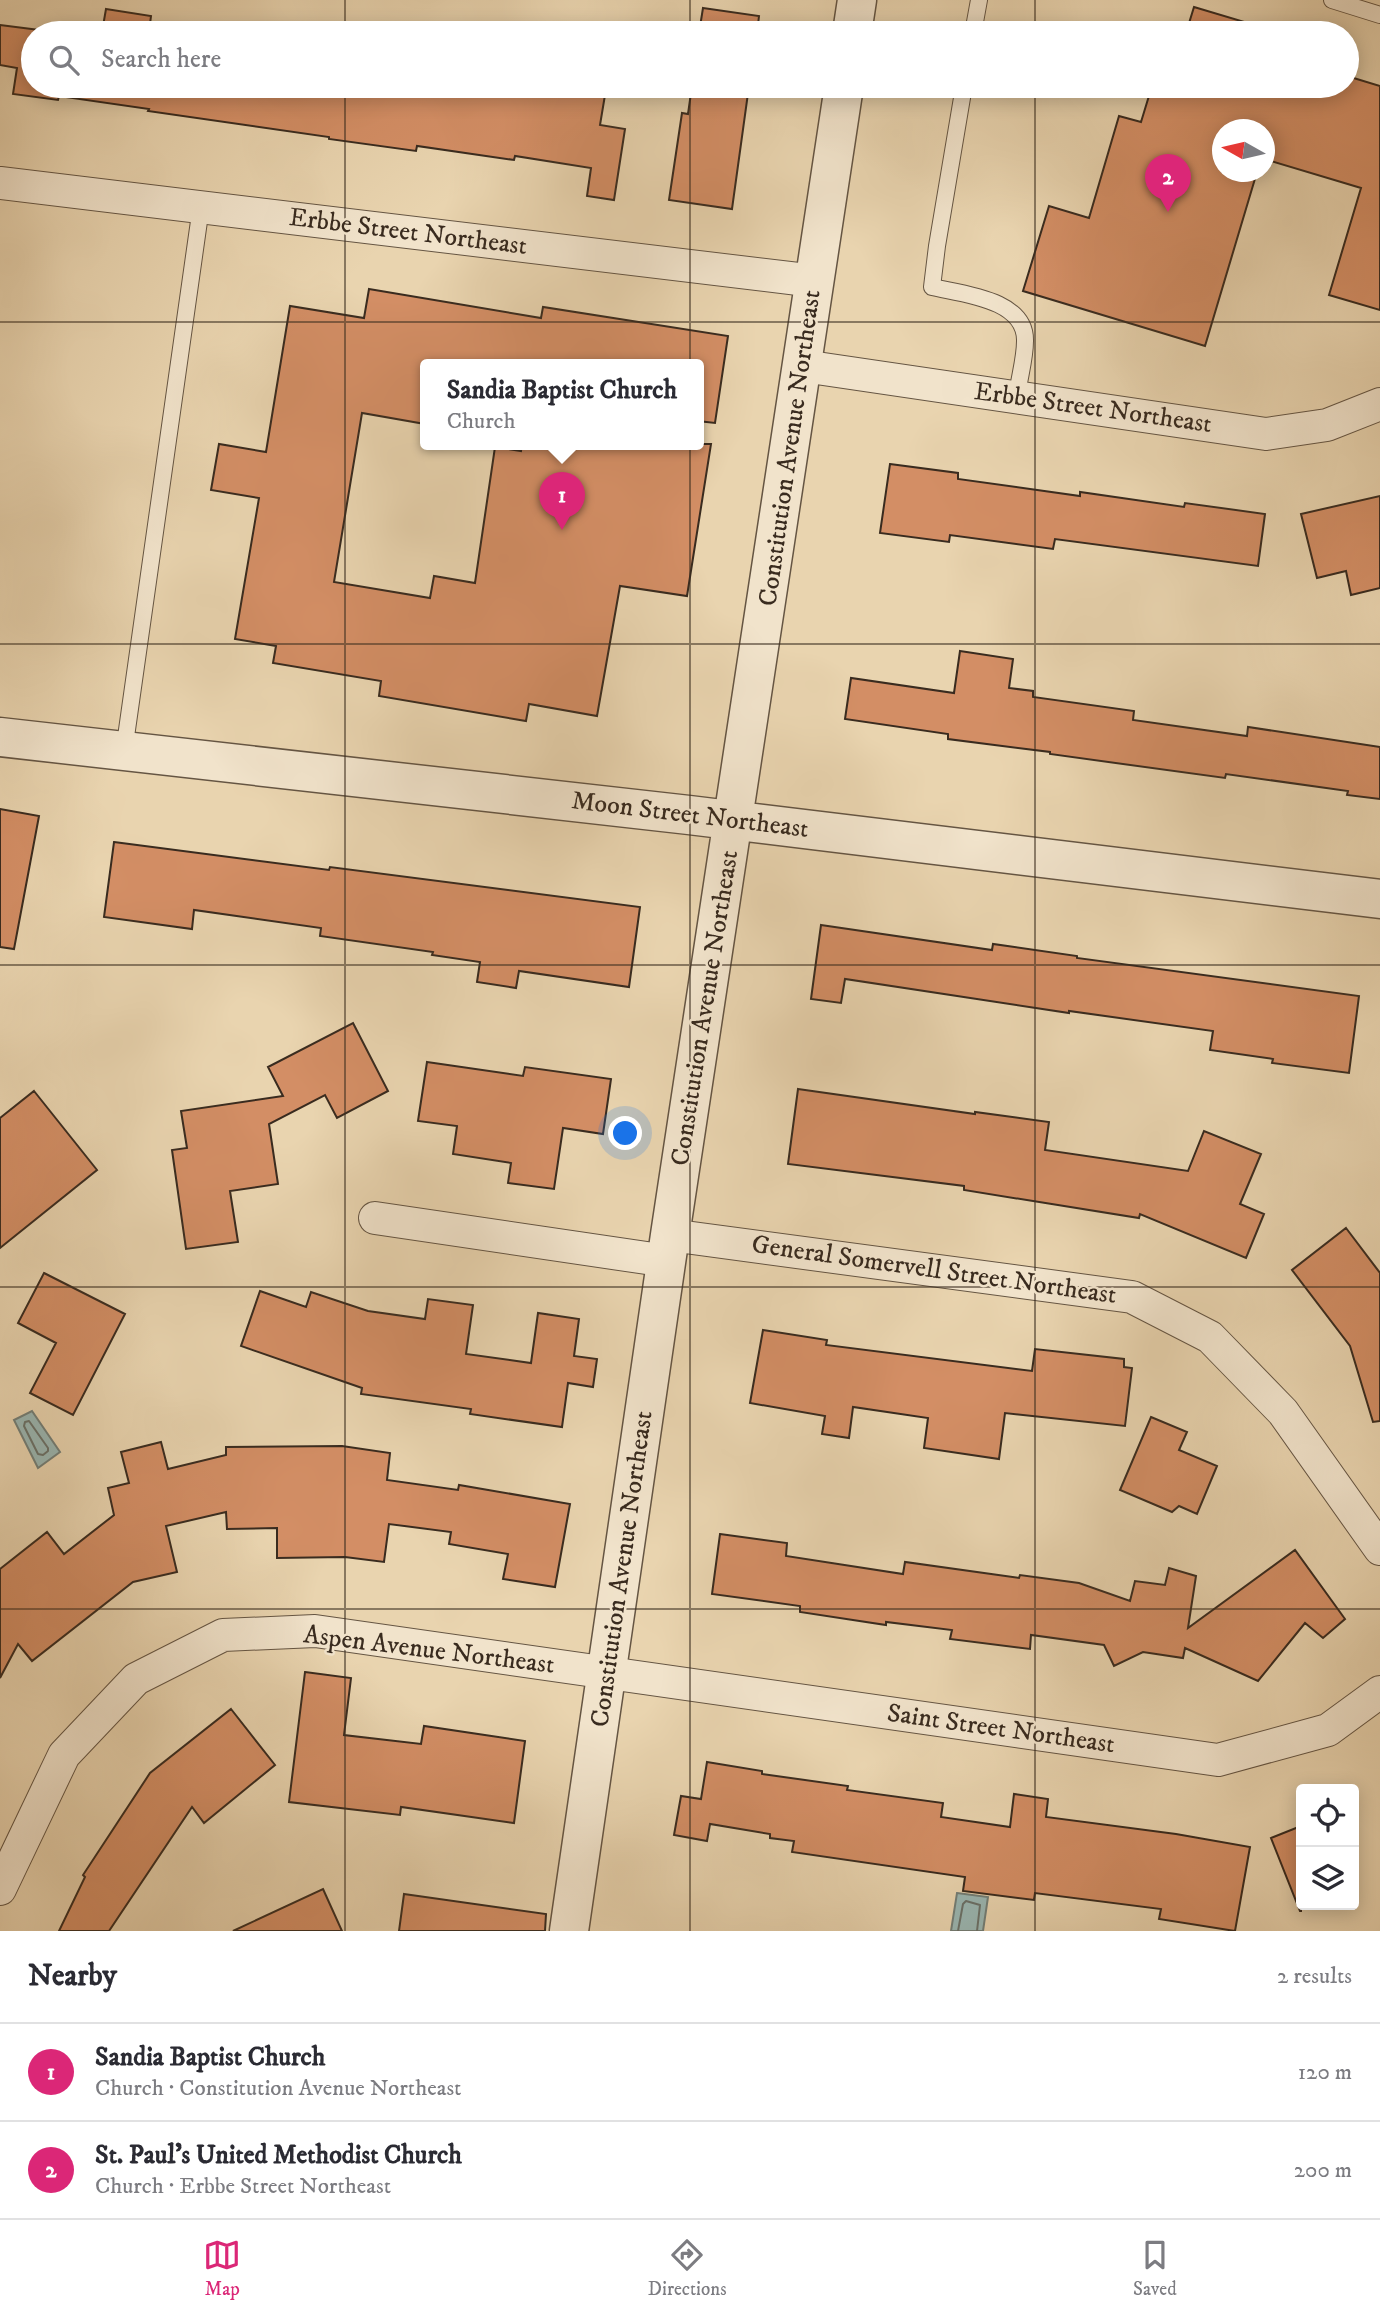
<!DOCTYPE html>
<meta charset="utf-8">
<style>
body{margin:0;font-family:"IM FELL DW Pica",serif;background:#f7f7f7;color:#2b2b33}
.controls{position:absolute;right:21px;bottom:21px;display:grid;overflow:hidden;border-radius:7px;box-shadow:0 4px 18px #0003}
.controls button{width:63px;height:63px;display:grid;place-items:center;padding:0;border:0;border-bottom:2px solid #e1e1e2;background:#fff;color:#2b2b33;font:35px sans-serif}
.compass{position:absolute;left:1212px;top:119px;width:63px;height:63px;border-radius:50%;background:#fff;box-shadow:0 4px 18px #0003;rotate:278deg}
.you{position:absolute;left:626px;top:1134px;width:24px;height:24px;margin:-18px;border:5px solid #fff;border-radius:50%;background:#1a73e8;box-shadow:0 0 0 10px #1a73e833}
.badge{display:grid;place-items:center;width:46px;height:46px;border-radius:50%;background:#db2777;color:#fff;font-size:23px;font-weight:700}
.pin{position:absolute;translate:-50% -58px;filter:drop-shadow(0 2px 4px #0008)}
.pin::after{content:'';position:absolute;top:37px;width:24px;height:21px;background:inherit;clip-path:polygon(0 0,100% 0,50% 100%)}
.popup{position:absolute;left:420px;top:359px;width:284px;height:91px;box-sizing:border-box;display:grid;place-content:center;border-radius:7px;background:#fff;filter:drop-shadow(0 2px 5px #0005);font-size:23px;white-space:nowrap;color:#7c7c81}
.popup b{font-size:26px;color:#2b2b33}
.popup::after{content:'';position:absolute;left:50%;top:100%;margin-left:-14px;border:14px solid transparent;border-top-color:#fff}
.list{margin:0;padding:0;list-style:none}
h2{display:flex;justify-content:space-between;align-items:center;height:91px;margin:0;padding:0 28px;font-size:30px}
h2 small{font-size:23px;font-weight:400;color:#7c7c81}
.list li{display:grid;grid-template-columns:46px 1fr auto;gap:21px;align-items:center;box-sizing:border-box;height:98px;padding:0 28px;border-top:2px solid #e1e1e2}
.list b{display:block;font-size:26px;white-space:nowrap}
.list p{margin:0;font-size:23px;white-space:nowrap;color:#7c7c81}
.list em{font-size:23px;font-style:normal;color:#7c7c81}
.icon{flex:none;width:38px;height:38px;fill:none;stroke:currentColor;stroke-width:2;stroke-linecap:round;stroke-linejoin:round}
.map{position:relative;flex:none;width:1380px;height:1931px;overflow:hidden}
.search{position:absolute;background:#fff;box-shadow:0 4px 18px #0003;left:21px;right:21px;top:21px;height:77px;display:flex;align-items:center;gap:18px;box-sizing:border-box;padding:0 24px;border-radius:38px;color:#7c7c81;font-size:26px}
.sheet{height:287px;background:#fff}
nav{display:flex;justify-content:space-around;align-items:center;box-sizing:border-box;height:98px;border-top:2px solid #e1e1e2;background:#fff;font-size:19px;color:#7c7c81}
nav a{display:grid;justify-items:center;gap:4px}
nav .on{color:#db2777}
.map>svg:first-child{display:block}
.water{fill:#9ab7b3;stroke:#737f78;stroke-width:2}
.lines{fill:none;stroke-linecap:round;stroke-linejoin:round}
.shore{stroke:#6a7169;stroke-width:2}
.building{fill:#d38e65;stroke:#392b1f;stroke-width:2}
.service-casing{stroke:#655543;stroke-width:18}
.minor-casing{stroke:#655543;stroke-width:34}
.tertiary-casing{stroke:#655543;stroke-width:41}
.service{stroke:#f1e3cb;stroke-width:16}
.minor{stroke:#f1e3cb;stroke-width:32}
.tertiary{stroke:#f1e3cb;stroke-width:38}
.grid{fill:none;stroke:#392b1f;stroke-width:2;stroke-opacity:0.55}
.labels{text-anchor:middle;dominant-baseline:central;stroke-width:5;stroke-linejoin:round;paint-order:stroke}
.street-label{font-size:26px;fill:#392b1f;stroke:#f1e3cb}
</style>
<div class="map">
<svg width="1380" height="1931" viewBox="0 0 1380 1931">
<rect width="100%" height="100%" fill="#e9d4af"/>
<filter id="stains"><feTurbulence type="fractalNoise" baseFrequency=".00286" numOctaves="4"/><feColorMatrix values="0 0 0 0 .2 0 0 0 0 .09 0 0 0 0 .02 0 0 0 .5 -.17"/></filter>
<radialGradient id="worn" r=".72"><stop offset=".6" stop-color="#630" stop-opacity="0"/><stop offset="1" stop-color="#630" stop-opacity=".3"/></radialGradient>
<!-- water -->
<path class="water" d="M32 1411 60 1452 38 1468 14 1420Z
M957 1893 988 1897 983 1931H951Z"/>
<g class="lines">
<!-- shore -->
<path class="shore" d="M29 1421 48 1448V1451L43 1455 38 1454 24 1426 25 1422Z
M958 1931 963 1904 966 1901 980 1905 977 1931"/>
</g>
<!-- building -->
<path class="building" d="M1194 7 1278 32 1277 33H1186Z
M703 8 759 16 757 33H699Z
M106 9 151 16 150 24 202 31V33H78L79 29 102 32Z
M0 25 63 33H33V86H587L606 89 600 125 625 129 614 200 587 196 591 168 515 156 514 160 417 146 416 151 329 139V137L148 111 149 109 59 96 58 100 13 94 17 68 0 65Z
M1347 76 1380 86V310L1329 295 1361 188 1264 159V130H1222V172H1257L1205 346 1023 291 1049 206 1089 218 1119 116 1141 122 1152 86H1347Z
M692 86H749L732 209 669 200 682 113 688 114Z
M369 289 541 318 543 307 728 336 715 423 698 421V364H425V424L362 413 334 582 430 598 434 576 475 583 495 447 521 451 522 444H711L687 596 620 586 597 716 529 704 526 721 379 696 381 681 273 663 276 646 235 639 259 498 211 490 219 444 266 452 290 306 364 318Z
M890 464 958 473V479L1080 496V492L1184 507 1185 503 1265 514 1258 566 1055 539 1053 549 950 535 949 542 880 533Z
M1380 496V588L1351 595 1346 571 1317 578 1301 514Z
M960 651 1013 659 1009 688 1033 691V697L1134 711 1133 720 1247 736 1248 727 1380 747V799L1347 795 1348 791 1226 774 1225 778 1050 754V752L948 739V734L845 719 851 678 954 693Z
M0 809 39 816 14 949 0 947Z
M114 842 329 870 330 867 640 907 629 987 519 971 516 988 477 982 480 962 432 955 433 952 320 936 321 928 194 910 192 929 104 917Z
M821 925 992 950 993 944 1077 956V958L1359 996 1349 1073 1272 1063 1273 1059 1210 1050 1213 1031 1069 1011V1013L845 979 841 1003 811 999Z
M353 1023 388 1091 337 1118 325 1095 269 1124 278 1184 230 1191 238 1242 186 1249 172 1150 187 1148 181 1111 283 1096 268 1067Z
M427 1062 523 1076 525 1067 611 1079 603 1134 563 1128 554 1189 508 1183 511 1163 453 1154 457 1126 418 1121Z
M798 1089 975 1114V1112L1049 1122 1045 1150 1188 1171 1204 1131 1261 1154 1240 1204 1264 1214 1246 1258 1140 1214 1139 1218 964 1190V1186L788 1164Z
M34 1091 97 1170 0 1248V1118Z
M1346 1228 1380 1273V1421L1373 1422 1350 1346 1292 1270Z
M44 1273 125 1314 73 1415 30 1393 56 1343 18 1323Z
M260 1291 306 1307 311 1292 368 1311 425 1319 428 1299 473 1305 466 1354 531 1363 538 1313 579 1319 574 1356 597 1359 593 1387 568 1383 562 1427 470 1414 471 1409 361 1394 362 1388 241 1346Z
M763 1330 827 1340 826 1345 1032 1371 1035 1349 1124 1359V1367L1132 1368 1125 1426 1005 1413 999 1459 924 1448 928 1418 853 1407 849 1438 822 1434 825 1416 750 1403Z
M1151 1417 1187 1432 1179 1450 1217 1466 1197 1514 1179 1506 1172 1512 1120 1490Z
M161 1442 168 1469 226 1455V1447L342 1446 390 1453 387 1480 458 1490 459 1485 570 1504 555 1587 503 1579 508 1554 449 1544 451 1532 389 1524 384 1562 345 1557 277 1558V1528L227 1529 226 1512 166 1526 177 1572 133 1582 32 1661 18 1644 0 1678V1569L47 1532 64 1554 114 1515 108 1488 129 1483 121 1452Z
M720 1534 787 1543 786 1556 903 1574 905 1562 1019 1578 1020 1575 1079 1583 1130 1601 1135 1581 1165 1585 1169 1568 1196 1576 1188 1628 1295 1550 1345 1619 1323 1638 1305 1623 1258 1681 1185 1648 1183 1658 1143 1652 1114 1666 1104 1645 1031 1635 1030 1649 950 1639 952 1630 886 1622V1625L800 1612V1606L712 1594Z
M305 1672 351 1678 344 1735 421 1744 424 1726 525 1741 514 1823 401 1807 400 1815 289 1802Z
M231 1709 275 1765 204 1823 192 1807 109 1931H59L85 1877 83 1875 150 1773Z
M707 1762 762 1771V1774L848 1786 847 1790 943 1803 941 1817 1010 1827 1014 1794 1048 1799 1046 1817 1176 1834 1250 1847 1235 1931 1159 1919 1161 1909 1035 1893 1034 1900 963 1891 965 1877 792 1852 794 1841 770 1838V1834L710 1824 707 1841 674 1835 681 1796 701 1799Z
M1301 1826V1911H1300L1271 1838Z
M323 1889 342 1931H233Z
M404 1894 546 1914 545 1931H399Z"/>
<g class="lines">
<defs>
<path id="service" d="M1332 0 1380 15
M973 33 979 0
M964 86 937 246 932 287C962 294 1026 299 1025 341 1025 359 1019 378 1017 396
M124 751 201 207"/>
<path id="minor" d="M0 183 815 281
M803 366 1266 434 1327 425 1380 404
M375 1218 667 1261
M670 1235 1132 1297 1210 1337 1283 1412 1380 1549
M0 1889 64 1755 136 1679 223 1635 315 1631 1218 1760 1328 1730 1380 1692"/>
<path id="tertiary" d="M852 33 857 0
M0 737 689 815 1380 899
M569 1931 670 1235 844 86"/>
</defs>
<!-- service casing -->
<use href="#service" class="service-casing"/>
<!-- minor casing -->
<use href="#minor" class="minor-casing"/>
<!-- tertiary casing -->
<use href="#tertiary" class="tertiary-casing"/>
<!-- service -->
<use href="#service" class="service"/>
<!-- minor -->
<use href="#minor" class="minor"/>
<!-- tertiary -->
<use href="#tertiary" class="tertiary"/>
</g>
<!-- grid -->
<path class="grid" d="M345 0V33M690 0V33M1035 0V33M345 86V1931M690 86V1931M1035 86V1931M0 322H1380M0 644H1380M0 965H1380M0 1287H1380M0 1609H1380"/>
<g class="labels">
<!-- street labels -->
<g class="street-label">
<text transform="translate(408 232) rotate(7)">Erbbe Street Northeast</text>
<text transform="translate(1093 408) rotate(8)">Erbbe Street Northeast</text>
<text transform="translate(790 448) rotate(-82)">Constitution Avenue Northeast</text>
<text transform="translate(690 815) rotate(7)">Moon Street Northeast</text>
<text transform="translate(705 1008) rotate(-81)">Constitution Avenue Northeast</text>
<text transform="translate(934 1270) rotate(8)">General Somervell Street Northeast</text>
<text transform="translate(622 1569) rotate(-82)">Constitution Avenue Northeast</text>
<text transform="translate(429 1650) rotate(7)">Aspen Avenue Northeast</text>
<text transform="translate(1001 1729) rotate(8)">Saint Street Northeast</text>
</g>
</g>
<rect width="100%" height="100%" filter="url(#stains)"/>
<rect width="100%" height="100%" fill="url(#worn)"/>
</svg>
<div class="controls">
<button><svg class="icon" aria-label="locate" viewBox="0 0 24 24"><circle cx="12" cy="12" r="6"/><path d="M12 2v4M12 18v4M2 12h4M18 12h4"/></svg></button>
<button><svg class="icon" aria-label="layers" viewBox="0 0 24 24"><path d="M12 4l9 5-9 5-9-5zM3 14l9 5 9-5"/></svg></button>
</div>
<svg class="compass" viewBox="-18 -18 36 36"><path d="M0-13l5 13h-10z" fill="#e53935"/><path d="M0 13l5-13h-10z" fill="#7c7c81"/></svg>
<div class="you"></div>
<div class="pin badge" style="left:562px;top:530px">1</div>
<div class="popup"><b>Sandia Baptist Church</b>Church</div>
<div class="pin badge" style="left:1168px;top:212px">2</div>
<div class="search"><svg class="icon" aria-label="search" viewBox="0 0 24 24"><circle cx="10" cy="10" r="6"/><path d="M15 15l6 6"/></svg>Search here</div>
</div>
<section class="sheet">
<h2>Nearby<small>2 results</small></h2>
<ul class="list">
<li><span class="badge">1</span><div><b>Sandia Baptist Church</b><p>Church · Constitution Avenue Northeast</p></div><em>120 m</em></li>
<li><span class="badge">2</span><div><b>St. Paul's United Methodist Church</b><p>Church · Erbbe Street Northeast</p></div><em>200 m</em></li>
</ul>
</section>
<nav>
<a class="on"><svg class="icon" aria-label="map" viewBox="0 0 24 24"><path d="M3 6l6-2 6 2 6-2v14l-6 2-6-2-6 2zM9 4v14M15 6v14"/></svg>Map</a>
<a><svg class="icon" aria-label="directions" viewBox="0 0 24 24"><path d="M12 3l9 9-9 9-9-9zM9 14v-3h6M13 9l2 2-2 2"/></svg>Directions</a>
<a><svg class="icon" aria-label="saved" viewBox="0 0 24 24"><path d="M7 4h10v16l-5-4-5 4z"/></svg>Saved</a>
</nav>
